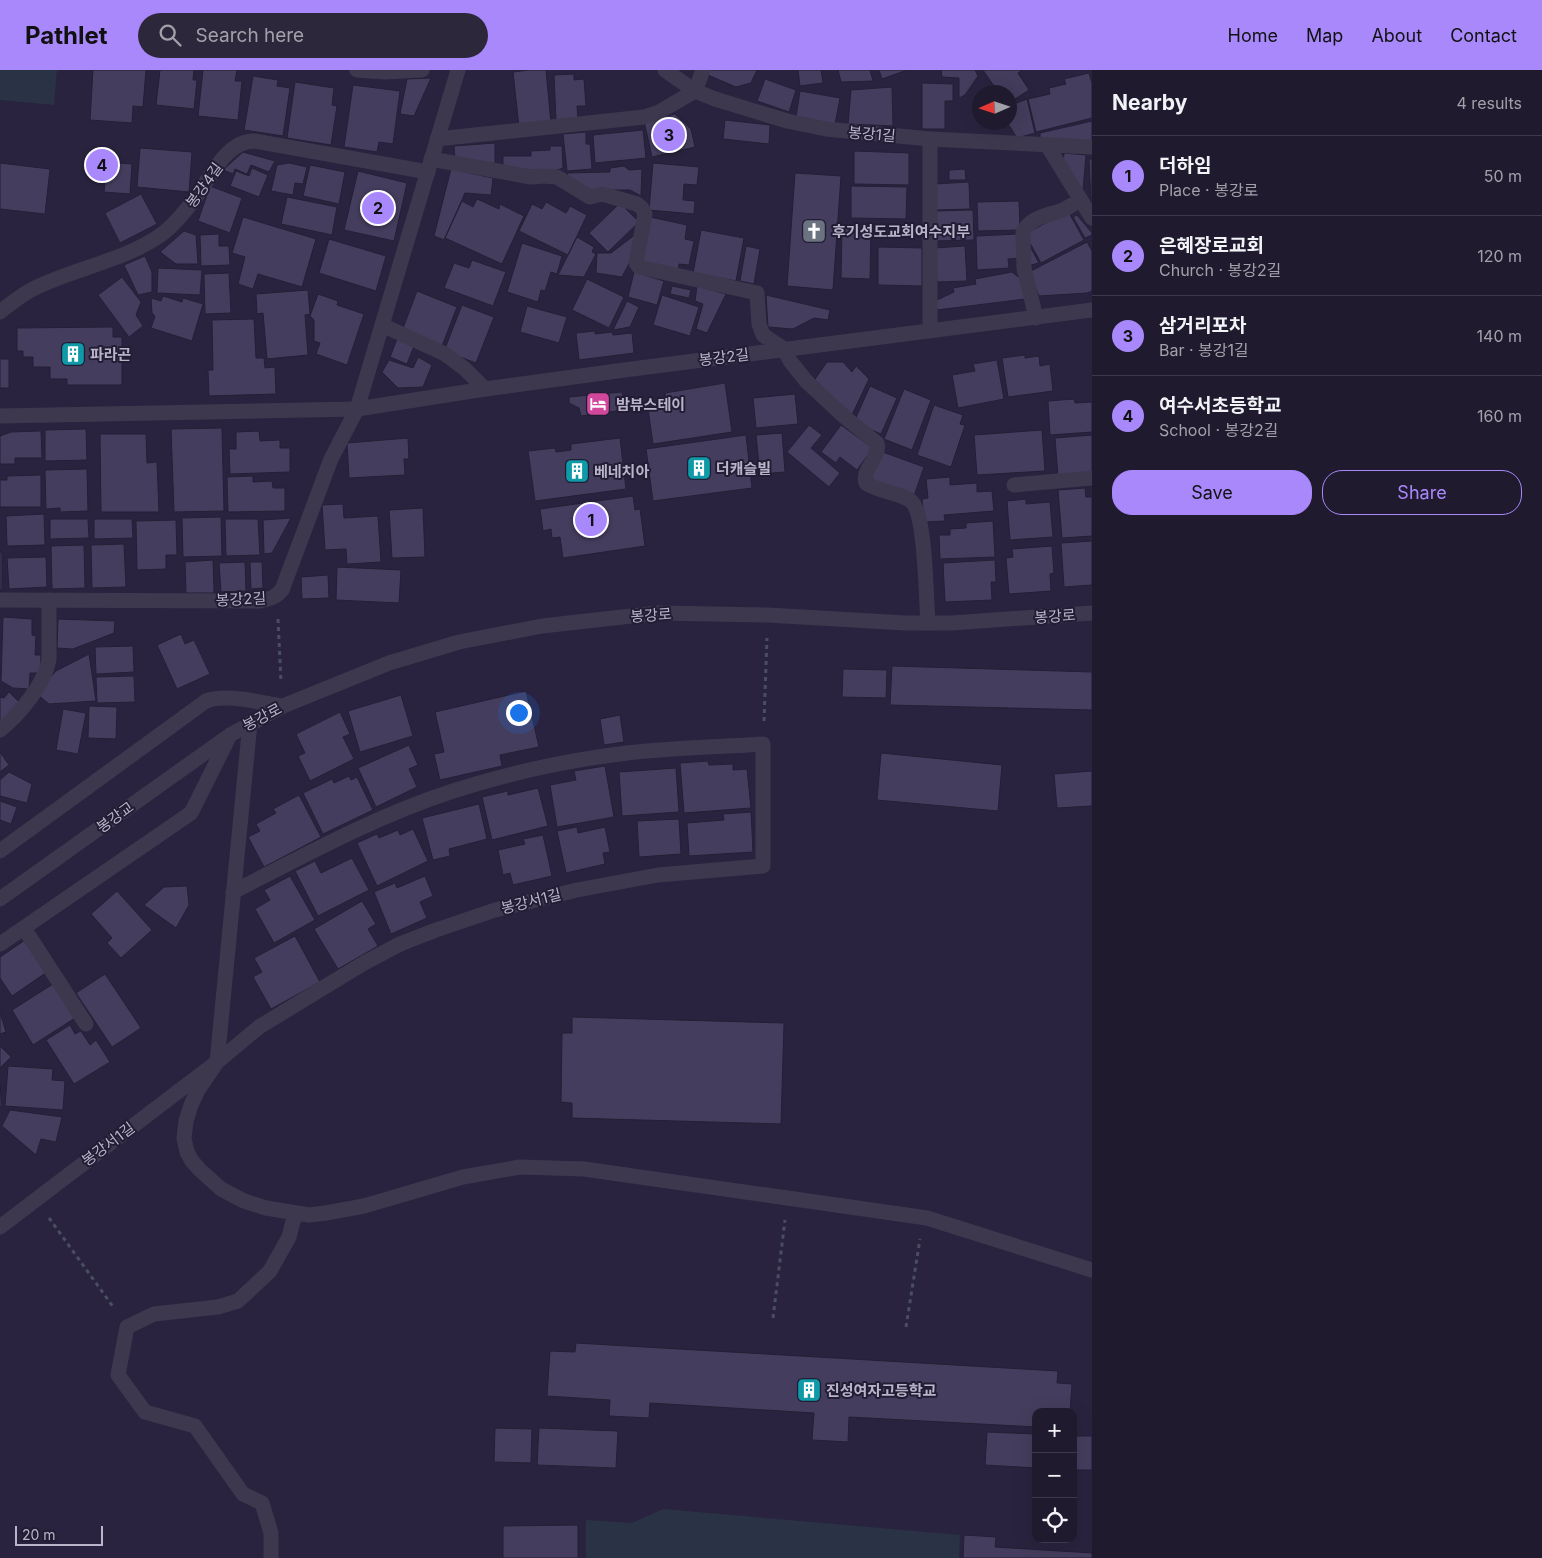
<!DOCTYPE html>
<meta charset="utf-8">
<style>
body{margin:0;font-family:Inter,"Noto Sans KR",sans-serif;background:#2d273b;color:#f1f3f6}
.controls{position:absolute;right:15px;bottom:15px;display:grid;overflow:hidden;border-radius:10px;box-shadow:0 5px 20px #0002}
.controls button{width:45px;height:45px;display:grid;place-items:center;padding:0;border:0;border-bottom:1px solid #3d384b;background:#201a2f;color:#f1f3f6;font:25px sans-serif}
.compass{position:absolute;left:972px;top:15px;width:45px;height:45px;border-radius:50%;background:#201a2f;box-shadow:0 5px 20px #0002;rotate:267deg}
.scale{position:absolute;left:15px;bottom:12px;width:88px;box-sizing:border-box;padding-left:5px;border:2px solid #bab4ca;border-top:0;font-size:14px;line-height:18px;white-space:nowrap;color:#bab4ca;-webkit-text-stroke:4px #221d34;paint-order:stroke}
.you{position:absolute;left:518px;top:642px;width:18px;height:18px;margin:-12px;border:4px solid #fff;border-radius:50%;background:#1a73e8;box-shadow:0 0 0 8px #1a73e833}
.badge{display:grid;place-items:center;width:32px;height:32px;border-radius:50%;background:#a888fb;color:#111;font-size:16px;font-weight:700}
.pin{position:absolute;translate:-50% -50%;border:2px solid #fff;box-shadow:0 1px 5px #0006}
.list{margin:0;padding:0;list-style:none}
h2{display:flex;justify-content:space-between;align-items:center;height:65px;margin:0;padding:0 20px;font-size:21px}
h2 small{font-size:16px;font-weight:400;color:#a2a1aa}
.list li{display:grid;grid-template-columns:32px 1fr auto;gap:15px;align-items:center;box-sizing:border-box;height:80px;padding:0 20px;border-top:1px solid #3d384b}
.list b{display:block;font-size:19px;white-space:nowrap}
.list p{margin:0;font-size:16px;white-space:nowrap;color:#a2a1aa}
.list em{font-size:16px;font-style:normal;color:#a2a1aa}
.actions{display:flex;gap:10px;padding:15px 20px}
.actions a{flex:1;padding:11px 0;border:1px solid #a888fb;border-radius:20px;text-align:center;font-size:18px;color:#a888fb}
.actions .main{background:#a888fb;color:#111}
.icon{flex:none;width:28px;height:28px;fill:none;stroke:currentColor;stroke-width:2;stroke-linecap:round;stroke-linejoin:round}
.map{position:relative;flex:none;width:1092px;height:1488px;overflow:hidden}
header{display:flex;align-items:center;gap:30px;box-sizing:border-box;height:70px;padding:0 25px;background:#a888fb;color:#111}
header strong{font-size:24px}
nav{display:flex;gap:28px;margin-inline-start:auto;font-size:18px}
.search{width:350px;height:45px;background:#2d273b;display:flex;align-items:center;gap:12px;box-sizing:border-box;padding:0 18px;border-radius:28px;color:#a2a1aa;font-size:19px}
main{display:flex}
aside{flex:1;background:#201a2f}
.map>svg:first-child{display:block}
.green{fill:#2a3245}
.building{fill:#453d5d;stroke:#241f36}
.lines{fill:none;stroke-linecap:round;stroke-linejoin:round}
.path{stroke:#494e61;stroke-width:3;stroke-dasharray:4 4;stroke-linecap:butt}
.service{stroke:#3e384f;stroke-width:15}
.minor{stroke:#3e384f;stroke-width:15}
.tertiary{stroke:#3e384f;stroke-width:15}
.labels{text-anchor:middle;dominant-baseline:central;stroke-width:4;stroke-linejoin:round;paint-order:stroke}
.street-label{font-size:15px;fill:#bab4ca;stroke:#221d34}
.poi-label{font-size:15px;font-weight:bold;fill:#bab4ca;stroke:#221d34;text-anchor:start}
</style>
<header>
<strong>Pathlet</strong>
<div class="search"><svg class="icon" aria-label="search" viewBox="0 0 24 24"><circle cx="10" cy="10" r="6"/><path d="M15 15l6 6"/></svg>Search here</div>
<nav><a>Home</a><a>Map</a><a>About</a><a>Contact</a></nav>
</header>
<main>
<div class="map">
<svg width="1092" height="1488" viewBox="0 0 1092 1488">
<rect width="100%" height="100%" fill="#2a233f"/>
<!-- green -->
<path class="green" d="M0 0H57L54 35 0 30Z
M663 1439 960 1465 959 1488H586V1450L632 1453Z"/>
<!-- building -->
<path class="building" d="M93 0H146L143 37 133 36 132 53 90 50Z
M160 0H194L193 10H197L194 39 156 35Z
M203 0H237L235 11H242L238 50 198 46Z
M529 0H546L551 53 519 57 513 2Z
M710 0H757L751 13 736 17 708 5Z
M798 0H821L823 13 800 16Z
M838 0H870L873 11 841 12Z
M879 0H907L882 9Z
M941 0H975L978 6 965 25 959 28V8L942 7Z
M983 0H1022L1018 3 1029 20 1009 33V22H998Z
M1089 3 1092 13V48L1036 62 1028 29 1050 24 1049 18 1066 14 1064 9Z
M574 4V10L584 9 586 36H577L578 49 556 50 554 5Z
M253 6 278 10 277 16 290 18 283 66 244 60Z
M431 8 414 46 400 44 407 9Z
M765 9 796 20 789 42 757 31Z
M295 12 334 18 332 35 337 36 331 75 287 68Z
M922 13 953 14V31H945V59H922Z
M353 15 400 21 393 74 379 72 377 82 344 77Z
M892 17 893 56 848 54 851 20Z
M800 21 840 28 835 54 796 47Z
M1027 29 1035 63 1017 68 1007 52H1009V36Z
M675 44 691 59 695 77 652 87 644 51Z
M725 50 770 55 769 74 723 69Z
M1092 51V72L1040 70V63Z
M643 60 646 88 595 93 593 65Z
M586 62V74H590L592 99 567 101 563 64Z
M495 73V96L455 89 454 76Z
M550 76H562L563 98 551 102 503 97V86H531V81L550 80Z
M140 78 192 82 189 122 137 117Z
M854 81 909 83V115L854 114Z
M243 82 275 91 269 102 251 95 247 104 235 99 233 104 223 100Z
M1064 83 1086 85 1083 120 1079 119 1063 94Z
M1089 89H1092V131H1091Z
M107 92 132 94 130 124 104 122Z
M0 93 50 99 45 144 0 139Z
M289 93 307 97 303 114 295 113 293 125 271 121 277 95Z
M653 93 699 97 697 115 684 114 683 130 695 131 694 144 649 140Z
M310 95 345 102 339 134 303 126Z
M624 96 629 100 642 99 641 126 630 120H591L568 107 567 103 610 102V98Z
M252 98 268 105 259 127 230 116 236 101 249 106Z
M451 99 493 108 491 125 465 123 444 170 434 166Z
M965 99 966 110H949V100Z
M358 101 407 113 394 171 344 160Z
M795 103 841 106 833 220 787 216Z
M969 112 970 139 936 140 935 114Z
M210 116 242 128 230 163 198 151Z
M851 116 907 117 906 149 851 148Z
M141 124 157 154 120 173 105 143Z
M287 127 337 137 332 165 281 154Z
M477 129 499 139 500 134 524 146 502 194 445 168 462 131 473 137Z
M1019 131 1020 160 978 161 977 132Z
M546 132 566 143 570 136 587 145 568 185 519 161 532 134 542 139Z
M620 133 639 152 608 182 589 163Z
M973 140 974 170 935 171 934 141Z
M1068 141 1084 170 1041 193 1025 164Z
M1077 145 1092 163V165L1085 168 1073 147Z
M243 147 316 169 302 217 258 204 253 219 238 214 245 187 232 183Z
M650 147 687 155 685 169 694 171 689 195 679 194 678 202 641 194Z
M842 158H871L870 209 841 208Z
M701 160 744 168 736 211 693 203Z
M184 161 196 165 198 194H176L160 182Z
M219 164V176H229L230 195 201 196 200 165Z
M636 164 633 186 622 207 596 203 597 183H611Z
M1018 164 1019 188 1008 189 1009 198 977 200 976 166Z
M577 167 594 177 592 182 596 184 584 207 558 205Z
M329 169 386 186 376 221 319 203Z
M1026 169 1039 193 1027 196Z
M1087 172 1092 181V221L1087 223 1039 226 1029 202Z
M522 173 562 186 557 204 551 202 545 221 541 220 538 232 507 222Z
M746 176 760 179 754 214 740 211Z
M965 176 967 211 937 212 935 178Z
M878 177 922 178V216L878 215Z
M145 186 152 202V222L138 225 124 195Z
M472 190 506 202 493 236 444 218 454 193 469 198Z
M158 198 202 200 200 225 157 223Z
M634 202 664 211 657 235 628 227Z
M1012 202 1022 210 1025 229 937 240 935 231 954 222 953 218 976 214 975 209Z
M229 203 231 243 205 244 204 204Z
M122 207 141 232 136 245 143 256 129 267 98 225Z
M587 209 624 227 609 258 572 240Z
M672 216 691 220 689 228 670 224Z
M697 216 726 224 707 263 696 259 703 234 695 231Z
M308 220 310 244 305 245 308 285 267 289 263 243 257 244 256 224Z
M417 221 457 237 442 276 402 261Z
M318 224 338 231 337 235 364 244 347 295 316 284 320 273 314 271V250L310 246Z
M662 225 699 237 690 266 653 255Z
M766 225 830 240 828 250 814 248 793 259 768 257Z
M163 226 182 232 183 228 203 234 192 271 151 258 155 246 152 243 151 228 161 231Z
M627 231 639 237 630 257 613 260Z
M462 235 494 247 476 293 444 281Z
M527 236 567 247 559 273 520 262Z
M254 249 256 288H264L265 298 275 297 276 324 209 326 208 300H213L212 250Z
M113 257V267H122V315H67V309H50V297H33V287H23V281H17V258Z
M595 261V264L612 262 613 265 632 263 634 283 579 290 576 263Z
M397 269 414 276 407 294 390 287Z
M1025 285V288L1039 286 1040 296 1050 294 1053 321 1008 327 1002 288Z
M418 287 432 295 423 317 398 318 382 302 389 290 413 298Z
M0 289H9V318H0Z
M997 290 1004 329 958 338 952 305 975 301 973 294Z
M827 292H843L852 302 856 296 869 309 851 347 813 312Z
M725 313 732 362 653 374 647 332 666 330 665 323Z
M870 316 897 328 881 364 854 352Z
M904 319 931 330 912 380 884 369Z
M622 322 624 336 616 341 581 346 579 338 569 333V327Z
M795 324 798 354 756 358 753 328Z
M1074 329 1075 333 1092 332V362L1050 365 1048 331Z
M934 335 963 345 960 354 965 355 951 397 917 385Z
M809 355 822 365 811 378 840 403 829 417 787 382Z
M841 355 873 378 857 400 840 387 836 393 821 382Z
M222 358 224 441 174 442 171 359Z
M86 359 87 390 45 391V360Z
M1042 360 1045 401 977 405 974 365Z
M41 361 42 388H15V394H0V366L11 362Z
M259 361 260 371 280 370V378H290V402L230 404 229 379H236V362Z
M782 363 785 402 760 404 756 365Z
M100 364H146L147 393 157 392 159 442H101Z
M746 365 752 418 653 431 646 379Z
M1092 365V404L1058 407 1055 368Z
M408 368 409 389H404L405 405 349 408 347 373Z
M620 368 626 419 535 431 528 381 555 378 556 382 571 380V374Z
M880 381 924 397 914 426 870 410Z
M87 399 88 441 60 442V438L46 439 45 400Z
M41 405V437H0V410H7V406Z
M253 406V412L272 411 273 418H285V441L228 442 227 407Z
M950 407V415L977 413V422L992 421 994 441 944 445 945 451 924 452 922 429 928 428 926 409Z
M1085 418 1086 427H1092V466L1062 468 1058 420Z
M633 426 635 440 640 439 645 476 563 488 560 467 552 468 551 459 543 461 540 439Z
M1026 429V434L1050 432 1053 467 1010 470 1007 431Z
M343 434 344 448 378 446 381 492 347 494 346 479 325 480 322 435Z
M423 438 425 487 392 488 389 440Z
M44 444 45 475 7 476 6 446Z
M221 447 222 486 183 487 182 448Z
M291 448 272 483 264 484 263 450Z
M50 449H88L89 468 50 469Z
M94 449H132L133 468 94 469Z
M225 449H258L260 485 226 486Z
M176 450 177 485H166V499L137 500 136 451Z
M993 451 995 487 940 489 939 465H950V459L966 458V453Z
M1092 471V515L1064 517 1061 473Z
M124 474 126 517 92 518 91 475Z
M84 475 85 518 52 519 51 476Z
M1052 476 1054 503 1050 504 1051 521 1009 524 1006 488 1013 487 1012 479Z
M0 482H2V520H0Z
M46 487 47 517 9 519 7 488Z
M213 490 214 523H186L185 492Z
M995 490 996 512H991L992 530 945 532 943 493Z
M245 492 246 521 221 522 219 493Z
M250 492H262L263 518 251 519Z
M337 497 401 500 399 533 336 530Z
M328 505 329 528 302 529 301 507Z
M3 547 32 549V565L36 566 35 585H41L40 603H30L29 619 13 618 1 611Z
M58 549 115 551 114 563 73 579 57 578Z
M181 564 185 574 194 570 210 604 177 619 157 575Z
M133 576 134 602 96 604 95 577Z
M89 584 96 631 49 634 36 623 56 601Z
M892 596 1092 602V640L890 635Z
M843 599 887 600 886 628 842 627Z
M134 606 135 632 97 633 96 607Z
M526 621 539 677 500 685 502 696 440 710 434 684 444 682 435 642Z
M9 622 20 633 0 654V627L4 628Z
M401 625 413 666 360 682 348 641Z
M89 636 117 637 116 669 88 668Z
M63 639 86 643 78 684 56 680Z
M340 642 350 664 343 667 354 689 310 711 298 686 305 683 296 664Z
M620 645 624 672 604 675 600 649Z
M409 675 418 695 409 699 417 717 376 737 358 698Z
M0 682 9 695 0 702Z
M881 683 1002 695 998 741 877 730Z
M708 691 709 695 733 694V700L747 699 751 738 684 743 680 693Z
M605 696 614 747 557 757 550 715 576 710 574 701Z
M676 698 679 742 622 746 619 702Z
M1092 701V736L1057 738 1054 704Z
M9 702 32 714 27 733 0 726V710Z
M349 706 351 710 357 707 373 740 323 764 303 723 332 709 334 713Z
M538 718 548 756 492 770 482 727 508 721V725Z
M299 725 321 767 264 797 248 767 260 761 256 754 276 743 273 739Z
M0 731 17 737 11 754 0 750Z
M479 734 487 769 449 779 450 786 433 790 422 748Z
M751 742 753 782 689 786 687 753 724 750 723 744Z
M679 749 681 784 639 787 637 751Z
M577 757 578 763 605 757 610 782 603 783 605 794 566 803 557 761Z
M413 759 428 791 377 816 357 773 377 764 379 768 398 760 400 765Z
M543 765 552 806 513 815 510 803 503 805 498 780 525 774 523 769Z
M352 788 369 820 318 846 295 801 315 791 321 803Z
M290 806 315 850 274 873 255 839 270 830 264 820Z
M425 806 433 826 420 832 427 848 391 864 374 822 395 813 397 818Z
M187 816 189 835 176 858 144 835 164 817Z
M117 821 152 860 121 888 107 873 112 868 91 844Z
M362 831 376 854 368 859 378 876 338 899 314 859Z
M295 866 320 912 271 939 253 907 262 902 254 888Z
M25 870 47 902 12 926 0 908V887Z
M105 904 141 958 112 977 76 923Z
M53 914 75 948 33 975 12 940Z
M0 942 6 962 0 964Z
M572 947 784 953 781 1054 572 1048V1033L561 1032 562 963H572Z
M70 955 75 964 81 961 90 975 96 970 110 992 74 1014 46 970Z
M0 976 11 987 0 998Z
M8 996 53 999 52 1010 65 1011 63 1040 5 1036Z
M0 1015 2 1035 0 1038Z
M10 1040 62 1047 56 1072 41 1069 36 1085 2 1056Z
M576 1273 1058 1301 1057 1313 1072 1314 1070 1342H1036V1357L849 1347 848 1372 812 1370 814 1343 650 1333 649 1348 609 1346 610 1330 547 1326 550 1281 575 1282Z
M495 1358 532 1359 531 1393 494 1392Z
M539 1358 618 1361 616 1398 537 1395Z
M987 1362 1036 1364V1398L985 1395Z
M1073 1366H1092V1400H1073Z
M578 1455V1488H503V1456Z
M964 1465 996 1467 995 1477 1092 1483V1488H963Z"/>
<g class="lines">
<!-- path -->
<path class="path" d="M278 549 281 612
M764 651 767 568
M49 1148 114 1238
M773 1248 785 1150
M906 1257 920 1169"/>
<!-- service -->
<path class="service" d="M357 0 385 2 422 0
M437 69 644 47 659 42 695 21
M930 69V261
M1047 75 1092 148
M431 89 531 107 543 106 557 107 590 127 602 124 637 134 642 138 645 144 636 193 639 197 757 223 759 254 763 265 784 279 790 291 807 312 847 349 877 373C881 387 861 400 866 413 878 422 903 423 912 432 926 446 926 531 928 553
M0 242C10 234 20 226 31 220 73 198 123 192 162 164 173 156 187 139 196 127 210 108 226 71 254 71L428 102
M1036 248 1024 198 1023 162C1030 147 1049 145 1063 140 1069 137 1075 133 1080 130
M382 255 445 284 465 299 485 319
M1014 415 1092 408
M0 660C19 645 45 614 49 589V530
M24 858 86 954
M271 1488V1463L262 1433 243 1424 195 1356 145 1342 118 1305 127 1257 154 1244 218 1237 238 1231 270 1201 289 1167 295 1144"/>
<!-- minor -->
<path class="minor" d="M665 0 695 21 715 29 787 51 826 59 930 69 1092 77
M695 21 703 0
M0 346 357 339 485 319 632 299 1092 240
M0 530 260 531C269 529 275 528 282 520L331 389 357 339 458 0
M250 653 217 992 198 1020 191 1035 186 1051 184 1068 187 1082 192 1091 200 1100 221 1119 244 1131 266 1138 309 1145 326 1143 364 1136 463 1107 520 1097 584 1099 927 1148 1092 1200
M0 781 206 631C225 623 261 633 283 636
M0 874 191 743 230 665
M0 1157 217 992 259 957 364 893 400 874 436 860 495 840 577 820 658 805 763 796V674C718 677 672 678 627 683 569 690 509 703 453 721 376 746 305 785 233 822"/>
<!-- tertiary -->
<path class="tertiary" d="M0 829 230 665 283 636 389 593 459 572 542 556 658 543 768 545 905 553H952L1092 543"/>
</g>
<!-- icons -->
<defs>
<symbol id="church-square" viewBox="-11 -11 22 22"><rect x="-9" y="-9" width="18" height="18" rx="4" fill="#6b7280" stroke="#221d34"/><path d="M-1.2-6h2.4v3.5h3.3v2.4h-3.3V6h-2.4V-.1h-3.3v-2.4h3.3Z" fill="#fff"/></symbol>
<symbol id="building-square" viewBox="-11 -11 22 22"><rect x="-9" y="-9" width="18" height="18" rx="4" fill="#0f9aa8" stroke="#221d34"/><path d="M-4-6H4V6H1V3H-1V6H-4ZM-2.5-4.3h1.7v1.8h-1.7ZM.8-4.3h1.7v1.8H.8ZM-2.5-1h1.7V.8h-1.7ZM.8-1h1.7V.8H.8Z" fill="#fff"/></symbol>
<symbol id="hotel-square" viewBox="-11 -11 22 22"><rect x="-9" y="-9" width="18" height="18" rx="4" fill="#d1479c" stroke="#221d34"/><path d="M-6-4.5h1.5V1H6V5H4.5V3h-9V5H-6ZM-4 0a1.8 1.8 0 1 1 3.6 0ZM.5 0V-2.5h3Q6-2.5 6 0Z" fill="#fff"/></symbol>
</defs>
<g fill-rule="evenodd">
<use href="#church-square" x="800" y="147" width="28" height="28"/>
<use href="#building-square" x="59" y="270" width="28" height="28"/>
<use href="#hotel-square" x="584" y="320" width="28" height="28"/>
<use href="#building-square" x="685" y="384" width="28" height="28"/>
<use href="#building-square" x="563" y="387" width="28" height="28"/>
<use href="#building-square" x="795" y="1306" width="28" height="28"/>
</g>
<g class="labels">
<!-- street labels -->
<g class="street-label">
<text transform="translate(872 64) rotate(5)">봉강1길</text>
<text transform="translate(204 115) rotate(-54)">봉강4길</text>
<text transform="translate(724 287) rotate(-7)">봉강2길</text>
<text transform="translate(241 529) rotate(-3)">봉강2길</text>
<text transform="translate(651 545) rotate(-4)">봉강로</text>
<text transform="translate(1055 546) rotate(-4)">봉강로</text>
<text transform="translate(262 647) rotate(-28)">봉강로</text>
<text transform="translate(115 747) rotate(-36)">봉강교</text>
<text transform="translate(531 831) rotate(-14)">봉강서1길</text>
<text transform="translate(108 1074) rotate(-37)">봉강서1길</text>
</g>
<!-- poi labels -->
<g class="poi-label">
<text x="832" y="161">후기성도교회여수지부</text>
<text x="90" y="284">파라곤</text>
<text x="616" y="334">밤뷰스테이</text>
<text x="716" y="398">더캐슬빌</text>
<text x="594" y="401">베네치아</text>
<text x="826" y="1320">진성여자고등학교</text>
</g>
</g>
</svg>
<div class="controls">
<button>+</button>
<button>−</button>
<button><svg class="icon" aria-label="locate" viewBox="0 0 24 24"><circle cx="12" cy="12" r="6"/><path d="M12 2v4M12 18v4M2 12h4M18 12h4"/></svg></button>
</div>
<svg class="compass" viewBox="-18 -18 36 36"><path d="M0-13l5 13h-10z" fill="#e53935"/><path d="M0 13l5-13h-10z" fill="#a2a1aa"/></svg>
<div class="scale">20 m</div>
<div class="you"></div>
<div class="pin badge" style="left:591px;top:450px">1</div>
<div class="pin badge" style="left:378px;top:138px">2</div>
<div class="pin badge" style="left:669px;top:65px">3</div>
<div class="pin badge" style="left:102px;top:95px">4</div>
</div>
<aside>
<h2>Nearby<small>4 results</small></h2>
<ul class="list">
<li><span class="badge">1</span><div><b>더하임</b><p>Place · 봉강로</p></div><em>50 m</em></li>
<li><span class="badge">2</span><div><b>은혜장로교회</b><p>Church · 봉강2길</p></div><em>120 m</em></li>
<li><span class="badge">3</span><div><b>삼거리포차</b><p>Bar · 봉강1길</p></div><em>140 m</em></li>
<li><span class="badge">4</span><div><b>여수서초등학교</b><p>School · 봉강2길</p></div><em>160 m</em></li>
</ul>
<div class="actions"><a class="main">Save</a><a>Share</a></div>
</aside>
</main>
